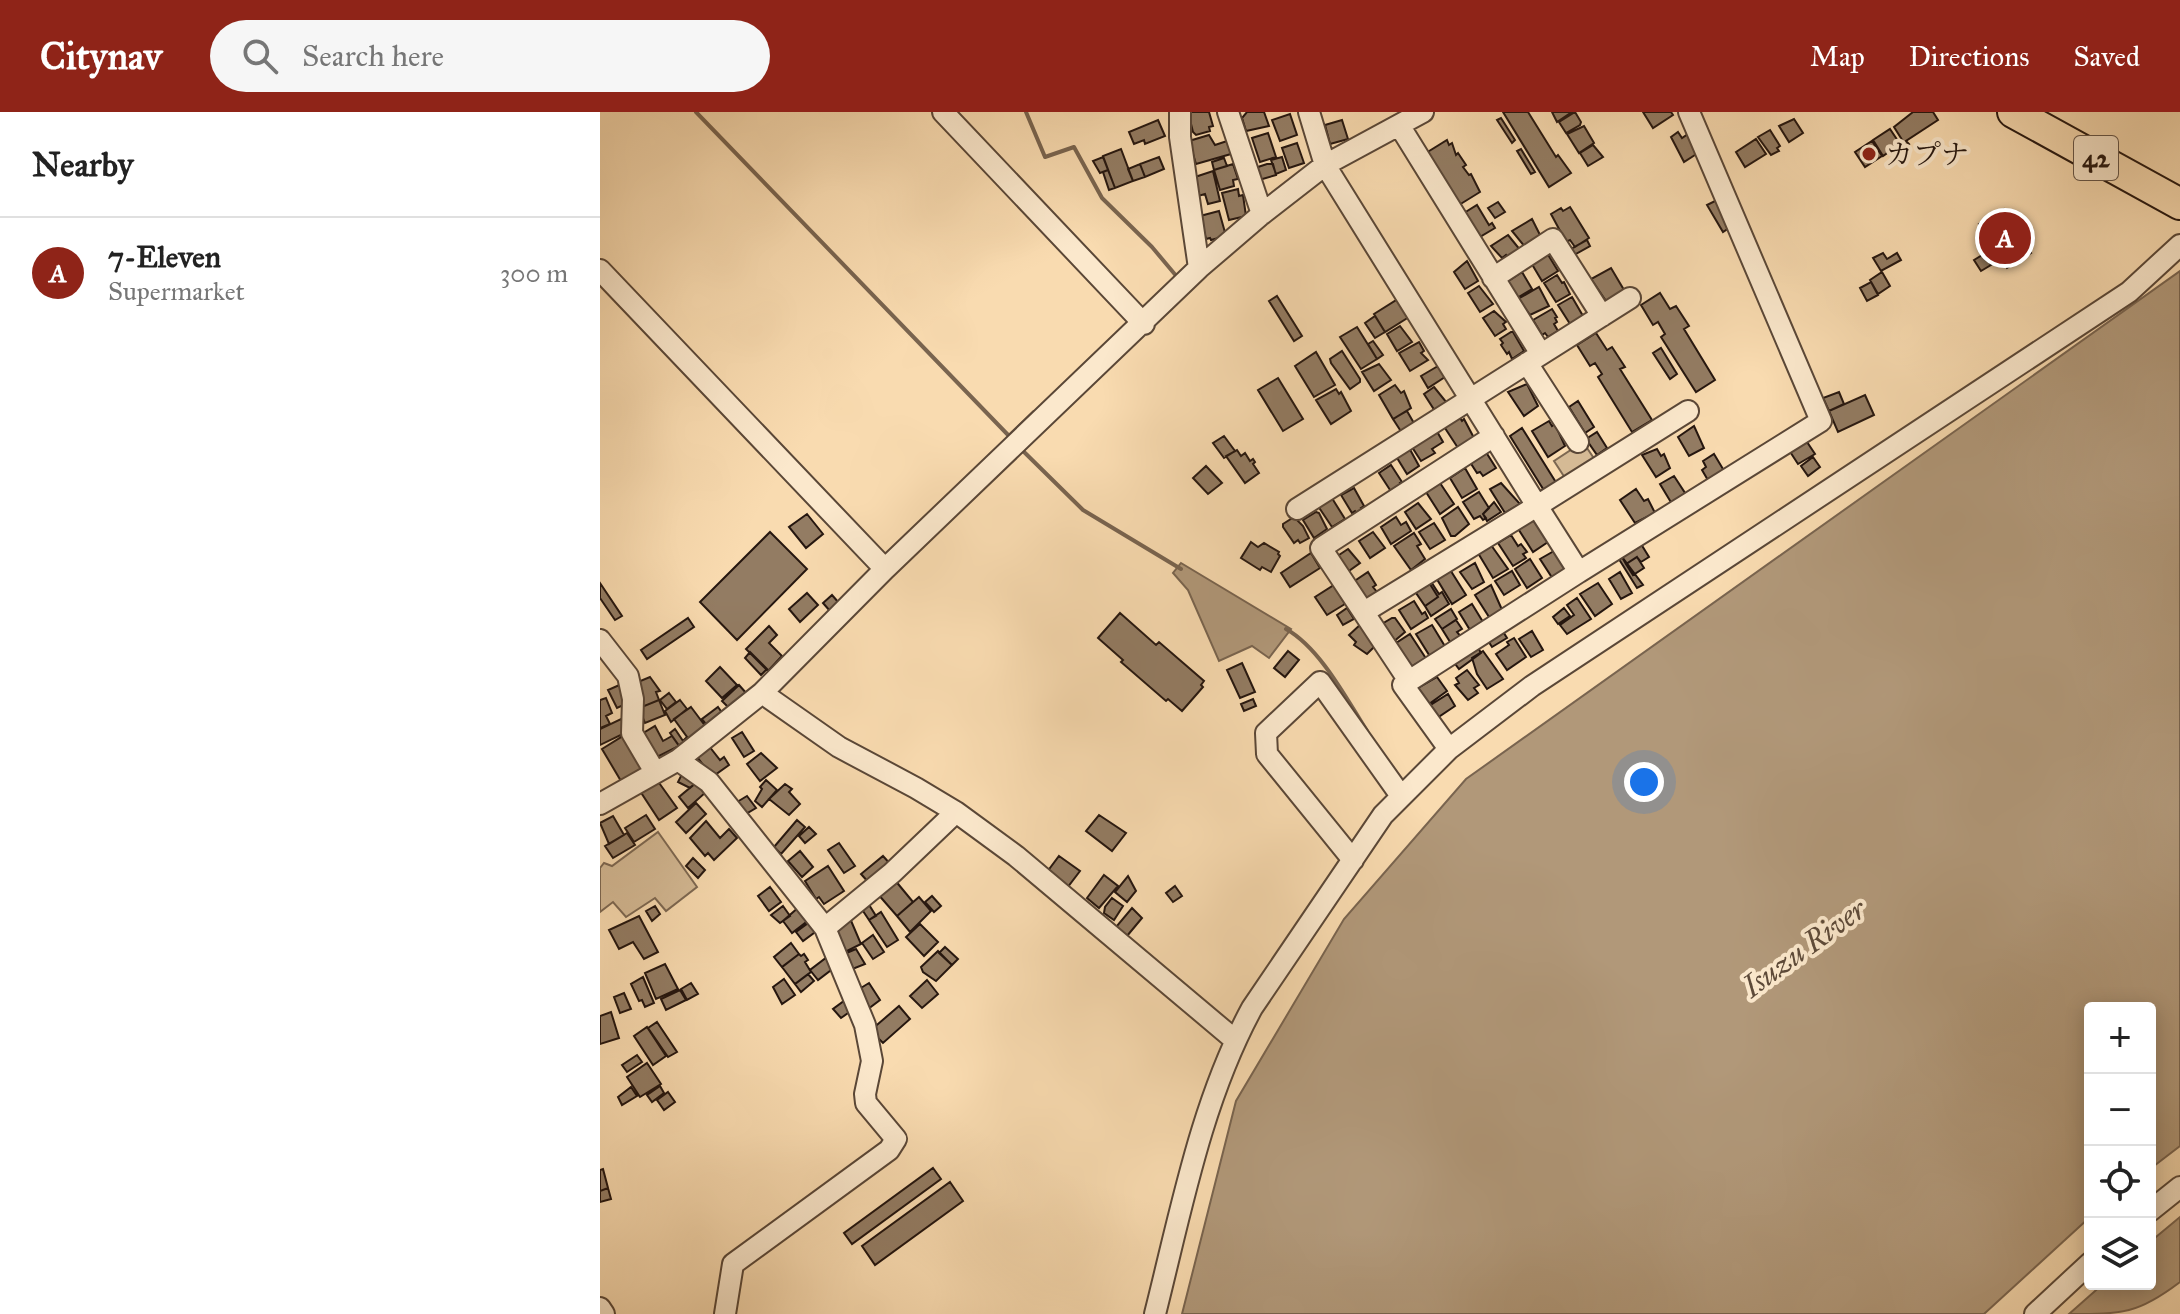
<!DOCTYPE html>
<meta charset="utf-8">
<style>
body{margin:0;font-family:"IM FELL Great Primer","Noto Serif JP",serif;background:#f6f6f6;color:#222}
.controls{position:absolute;right:24px;bottom:24px;display:grid;overflow:hidden;border-radius:8px;box-shadow:0 4px 20px #0003}
.controls button{width:72px;height:72px;display:grid;place-items:center;padding:0;border:0;border-bottom:2px solid #e0e0e0;background:#fff;color:#222;font:40px sans-serif}
.you{position:absolute;left:1044px;top:670px;width:28px;height:28px;margin:-20px;border:6px solid #fff;border-radius:50%;background:#1a73e8;box-shadow:0 0 0 12px #1a73e833}
.badge{display:grid;place-items:center;width:52px;height:52px;border-radius:50%;background:#8f2418;color:#fff;font-size:26px;font-weight:700}
.pin{position:absolute;translate:-50% -50%;border:4px solid #fff;box-shadow:0 2px 8px #0006}
.list{margin:0;padding:0;list-style:none}
h2{display:flex;justify-content:space-between;align-items:center;height:104px;margin:0;padding:0 32px;font-size:34px}
h2 small{font-size:26px;font-weight:400;color:#767676}
.list li{display:grid;grid-template-columns:52px 1fr auto;gap:24px;align-items:center;box-sizing:border-box;height:112px;padding:0 32px;border-top:2px solid #e0e0e0}
.list b{display:block;font-size:30px;white-space:nowrap}
.list p{margin:0;font-size:26px;white-space:nowrap;color:#767676}
.list em{font-size:26px;font-style:normal;color:#767676}
.icon{flex:none;width:44px;height:44px;fill:none;stroke:currentColor;stroke-width:2;stroke-linecap:round;stroke-linejoin:round}
.map{position:relative;flex:none;width:1580px;height:1202px;overflow:hidden}
header{display:flex;align-items:center;gap:48px;box-sizing:border-box;height:112px;padding:0 40px;background:#8f2418;color:#fff}
header strong{font-size:38px}
nav{display:flex;gap:44px;margin-inline-start:auto;font-size:28px}
.search{width:560px;height:72px;background:#f6f6f6;display:flex;align-items:center;gap:20px;box-sizing:border-box;padding:0 28px;border-radius:44px;color:#767676;font-size:30px}
main{display:flex}
aside{flex:1;background:#fff}
.map>svg:first-child{display:block}
.green{fill:#d5ba95;stroke:#7d6852;stroke-width:2}
.water{fill:#b19879;stroke:#79644f;stroke-width:2}
.lines{fill:none;stroke-linecap:round;stroke-linejoin:round}
.stream{stroke:#79644f;stroke-width:4}
.building{fill:#937c63;stroke:#25160f;stroke-width:2}
.minor-casing{stroke:#5a4737;stroke-width:24}
.highway-casing{stroke:#25160f;stroke-width:34}
.minor{stroke:#fbe8cc;stroke-width:20}
.highway{stroke:#f9dbb0;stroke-width:30}
.poi-dot{fill:#8f2418;stroke:#fbe8cc;stroke-width:3}
.labels{text-anchor:middle;dominant-baseline:central;stroke-width:8;stroke-linejoin:round;paint-order:stroke}
.shield{fill:#fbe8cc;stroke:#655548;stroke-width:2}
.shield-label{font-size:26px;font-weight:bold;fill:#25160f}
.poi-label{font-size:28px;fill:#25160f;stroke:#fbe8cc;text-anchor:start}
.water-label{font-size:30px;font-style:italic;fill:#5d4a39;stroke:#fbe8cc}
</style>
<header>
<strong>Citynav</strong>
<div class="search"><svg class="icon" aria-label="search" viewBox="0 0 24 24"><circle cx="10" cy="10" r="6"/><path d="M15 15l6 6"/></svg>Search here</div>
<nav><a>Map</a><a>Directions</a><a>Saved</a></nav>
</header>
<main>
<aside>
<h2>Nearby<small></small></h2>
<ul class="list">
<li><span class="badge">A</span><div><b>7-Eleven</b><p>Supermarket</p></div><em>300 m</em></li>
</ul>
</aside>
<div class="map">
<svg width="1580" height="1202" viewBox="0 0 1580 1202">
<rect width="100%" height="100%" fill="#f9dbb0"/>
<filter id="stains"><feTurbulence type="fractalNoise" baseFrequency=".0025" numOctaves="4"/><feColorMatrix values="0 0 0 0 .2 0 0 0 0 .09 0 0 0 0 .02 0 0 0 .5 -.17"/></filter>
<radialGradient id="worn" r=".72"><stop offset=".6" stop-color="#630" stop-opacity="0"/><stop offset="1" stop-color="#630" stop-opacity=".3"/></radialGradient>
<!-- green -->
<path class="green" d="M983 330 997 351 967 369 954 349Z
M58 720 97 775 66 799 55 786 26 805 13 790 0 800V756L4 751 12 754Z"/>
<!-- water -->
<path class="water" d="M1580 159V1034L1550 1057V896H1490V1105L1384 1202H582L636 989 744 807 866 667Z
M581 451 691 517 669 546 652 534 619 549 588 478 573 461Z
M1580 1105V1170C1538 1202 1523 1202 1469 1202L1503 1172H1550V1130Z"/>
<g class="lines">
<!-- stream -->
<path class="stream" d="M96 0 411 326
M426 0 445 45 474 35 502 86 552 135 578 166
M409 324 434 300
M420 336 483 398 581 457
M686 517C720 536 746 586 767 619"/>
</g>
<!-- building -->
<path class="building" d="M588 0H609L613 14 609 15 610 19 596 23 593 20Z
M647 0H664L669 14 646 19 642 6Z
M903 0H928L956 45 958 43 971 61 949 75Z
M952 0H972L957 10Z
M975 0 981 10 980 13 966 21 959 10Z
M1043 0H1071L1073 3 1053 16Z
M1313 0H1333L1338 8 1306 29 1309 32 1306 34 1294 15Z
M690 2 697 23 680 29 672 8Z
M901 6 915 28 912 31 897 8Z
M1194 7 1203 21 1189 30 1179 14Z
M558 8 565 24 545 32 544 28 534 32 529 20Z
M742 8 748 27 730 32 725 13Z
M984 14 994 31 979 41 967 22Z
M1290 17 1300 32 1283 44 1273 28Z
M1170 18 1180 34 1177 36 1179 39 1171 43 1158 25Z
M1078 20 1082 26 1088 22 1098 41 1084 50 1071 25Z
M668 21 676 45 660 50 652 26Z
M609 23 615 33 627 29 631 42 596 52 589 29Z
M1156 27 1166 42 1145 55 1136 40Z
M847 28 849 33 852 31 856 43 858 41 866 53 863 55 869 63 871 62 880 80 859 93 826 41Z
M1272 29 1282 44 1265 55 1255 40Z
M697 31 704 51 689 56 682 36Z
M993 33 1003 45 988 54 980 41Z
M521 37 533 69 515 76 503 44Z
M921 37 935 60 931 62 917 39Z
M503 45 508 58 500 61 493 49Z
M559 45 564 57 545 65 540 52Z
M682 45 686 58 676 62 671 48Z
M624 46 627 54 614 58 612 50Z
M540 52 545 65 533 69 528 57Z
M633 52 638 67 633 68 634 74 620 78 614 58Z
M667 52H673L676 63 659 68 655 56Z
M508 58 515 76 509 78 503 60Z
M613 59 620 89 608 92 605 82 598 84 595 65Z
M638 77 639 84 643 83 646 104 629 108 622 81Z
M1119 87 1132 114 1123 120 1107 93Z
M898 90 905 100 895 106 888 96Z
M877 93 889 113 892 111 895 116 878 126 864 101Z
M970 95 989 126 975 135 970 128 966 130 951 102 961 96 963 99Z
M1404 97 1431 141 1407 156 1379 112Z
M619 99 626 124 611 128 610 126 606 127 600 104Z
M932 107 941 125 925 135 912 119Z
M908 123 921 139 908 146 906 143 902 146 891 134Z
M987 128 990 134 974 143 971 137Z
M947 141 958 159 942 169 930 149Z
M1283 141 1287 147 1297 141 1301 148 1281 159 1273 146Z
M1384 142 1391 153 1381 159 1374 148Z
M867 149 878 169 865 177 854 160Z
M1011 156 1024 178 1006 189 991 167Z
M922 160 932 177 917 186 907 170Z
M1282 160 1290 174 1278 182 1270 168Z
M957 163 962 171 964 170 970 182 956 190 944 171Z
M1271 170 1278 183 1267 189 1260 176Z
M879 174 893 192 880 200 868 181Z
M939 175 949 194 930 203 918 187Z
M1060 181 1070 197 1076 194 1089 214 1084 217 1115 268 1096 280 1061 225 1065 222 1058 210 1053 213 1041 193Z
M677 184 702 224 694 229 669 189Z
M972 185 983 204 970 212 958 193Z
M798 187 809 205 785 220 774 202Z
M952 197 957 205 955 206 957 210 954 212 958 219 948 225 945 221 942 223 933 208Z
M894 199 906 210 903 212 906 217 895 224 883 206Z
M775 204 785 220 775 226 765 211Z
M800 214 812 230 797 239 787 222Z
M757 215 777 247 761 257 740 225Z
M911 220H913L924 239 912 247 909 240 907 242 901 233 903 231 900 227Z
M996 221 1007 238 1012 235 1025 255 1020 257 1052 308 1032 320 998 265 1002 262 995 251 990 254 977 233Z
M773 229 783 243 777 247 768 232Z
M819 230 824 239 821 241 828 248 810 259 799 241Z
M1061 236 1077 262 1070 267 1053 241Z
M742 239 760 267V270L750 277 731 251 730 247Z
M716 240 735 273 714 285 695 254Z
M779 252 791 268 774 279 762 260Z
M838 254 845 265 828 276 821 264Z
M678 266 703 307 683 319 658 278Z
M927 272 938 294 924 304 908 280Z
M795 273 801 281 804 279 811 296 793 307 779 283Z
M834 275 847 291 835 299 824 282Z
M736 277 739 282 741 280 751 299 731 312 716 288Z
M1239 280 1244 292 1229 299 1223 286Z
M1265 283 1274 303 1238 320 1229 299Z
M978 289 994 315 985 321 969 295Z
M807 299 815 313 802 321 793 307Z
M858 303 862 309 864 307 874 326 858 336 843 313Z
M949 309 952 314 955 312 965 334 948 345 932 319Z
M1094 314 1104 336 1089 344 1078 325Z
M835 316 843 330 832 337 835 341 821 349 810 332Z
M922 316 957 372 945 380 910 324Z
M997 320 1007 336 997 343 986 327Z
M624 324 635 339 624 346 613 331Z
M1203 324 1215 342 1198 352 1187 335Z
M807 332 819 354 807 362 794 341Z
M884 337 896 356 883 364 880 360 877 361 868 347Z
M1057 337 1061 344 1064 342 1070 356 1056 365 1042 343Z
M637 338 641 344 645 341 650 349 653 347 655 350 653 352 659 361 645 371 626 344Z
M1114 342 1126 362 1109 370 1102 358 1106 355 1103 349Z
M1213 345 1220 355 1208 364 1201 354Z
M791 353 802 370 800 371 802 375 792 381 779 361Z
M606 354 622 371 608 382 593 366Z
M865 356 877 377 862 386 850 366Z
M1074 364 1087 384 1072 392 1060 372Z
M840 371 854 392 840 402 826 380Z
M901 371 920 392 905 401 890 377Z
M754 376 764 394 761 396 764 400 758 403 755 399 752 401 741 383Z
M1036 377 1044 389 1048 387 1055 401 1035 411 1020 388Z
M879 380 889 396 883 402 886 406 883 408 880 404 874 407 863 390Z
M730 383 745 407 732 415 716 391Z
M894 390 901 400 887 409 883 402Z
M818 391 831 407 816 417 805 400Z
M858 395 869 412 855 424H851L842 406Z
M716 400 719 401 727 417 714 426 703 408Z
M207 402 223 422 206 436 189 415Z
M694 405 703 414 709 426 700 431 698 428 694 431 683 415V412Z
M796 405 801 413 806 410 811 419 791 432 781 415Z
M932 406 948 430 933 440 917 415Z
M834 411 845 428 830 437 819 420Z
M170 420 207 457 137 528 100 490Z
M773 420 785 436 770 446 759 429Z
M814 421 821 432 817 434 825 447 811 458 794 434Z
M911 423 918 434 921 432 927 440 923 442 926 446 913 454 898 431Z
M651 430 658 435 664 431 679 440 678 442 680 444 671 460 662 455 660 458 641 446Z
M1041 432 1049 445 1041 450 1037 445 1026 452 1022 445Z
M891 433 908 457 893 466 878 441Z
M748 437 760 451 746 461 736 445Z
M954 439 967 458 953 467 940 447Z
M711 441 720 456 690 475 681 461Z
M1017 444 1022 445 1043 473 1037 476Z
M1037 445 1044 456 1033 463 1026 452Z
M930 447 942 466 927 476 915 457Z
M875 451 884 470 872 477 860 460Z
M849 456 866 483 852 492 835 464Z
M912 459 920 473 904 483 895 469Z
M768 460 776 473 773 475 777 480 764 488 753 470Z
M1020 460 1032 481 1021 487 1009 467Z
M830 468 839 482 842 480 849 492 831 504 825 494 838 485 828 469Z
M828 469 838 485 825 494 814 478Z
M0 471 22 504 15 508 0 486Z
M998 471 1012 492 995 504 980 482Z
M734 473 745 492 727 503 715 485Z
M891 473 903 500 891 508 875 483Z
M207 481 218 493 200 510 189 497Z
M232 483 239 491 230 499 223 491Z
M977 486 991 507 967 522 960 513 974 503 967 493Z
M814 489 822 502 825 500 828 506 811 517 799 498Z
M872 492 883 510 870 518 859 500Z
M747 496 754 507 743 513 737 503Z
M964 496 970 504 958 512 953 505Z
M851 497 857 507 842 517 835 507Z
M520 501 556 533 559 530 604 569 601 573 603 575 582 599 568 587 566 589 521 550 523 548 498 526Z
M88 506 94 515 47 547 41 538Z
M792 506H795L805 520 792 531 780 513Z
M856 508 862 517 857 520 862 526 852 533 842 517Z
M762 511 776 533 767 542 754 533 756 530 749 523Z
M832 513 846 536 831 546 816 522Z
M169 514 177 523 169 531 182 544 168 559 146 537Z
M902 518 907 526 892 535 887 527Z
M932 519 943 538 931 545 919 527Z
M810 522 827 548 824 550 823 548 809 556 793 533Z
M914 526 926 545 907 558 896 542 909 533 907 530Z
M877 534 881 541 859 557 853 549Z
M688 539 699 548 685 565 674 556Z
M883 539 903 567 887 577 877 562 872 546Z
M150 540 167 557 161 563 145 546Z
M642 551 655 580 640 586 627 558Z
M120 555 137 573 122 586 106 569Z
M867 558 879 573 874 576 878 581 868 588 855 573 859 571 856 566Z
M50 565 60 579 56 580 59 588 42 595 33 572Z
M837 565 847 579 829 592 818 576Z
M24 571 28 591 17 596 8 578Z
M139 573 147 582 131 598 122 589Z
M69 581 76 590 67 597 60 588Z
M848 582 855 594 837 606 829 594Z
M6 586 12 601 6 604 10 612 0 616V588Z
M653 587 656 594 644 599 641 592Z
M59 588 65 603 45 611 39 596Z
M80 588 87 597 71 610 65 599Z
M91 595 106 615 86 631 84 628 87 625 74 607Z
M118 595 123 602 106 612 102 607Z
M21 607 27 620 0 633V617Z
M55 614 63 629 72 624 79 634 57 645 40 623Z
M75 617 85 632 80 635 70 621Z
M142 620 154 639 144 645 132 626Z
M23 624 42 656 21 669 2 637Z
M109 634 120 648 124 645 129 653 112 665 95 642Z
M161 641 177 656 160 669 147 652Z
M82 662 97 670 90 676 78 670Z
M57 668 77 696 59 708 40 679Z
M166 668 177 678 162 695 155 689 162 677 160 675Z
M97 670 106 680 88 696 79 685Z
M185 672 192 677 189 680 200 692 189 703 169 687Z
M147 684 156 696 144 703 137 690Z
M96 691 106 702 86 721 76 710Z
M46 703 55 717 34 730 25 716Z
M499 703 526 721 512 739 486 719Z
M13 704 24 723 9 732 0 711Z
M197 708 205 715 181 742 174 735Z
M106 709 120 726 129 717 137 726 114 748 108 741 105 744 90 726Z
M209 715 216 722 205 731 199 724Z
M27 721 35 733 13 746 5 734Z
M239 731 255 754 244 761 228 738Z
M200 739 213 755 202 765 188 749Z
M283 744 292 754 270 772 261 762Z
M459 744 480 759 467 776 447 760Z
M93 746 105 758 98 766 86 754Z
M228 754 244 779 224 792 219 785 216 787 205 769Z
M504 763 518 774 499 796 487 786Z
M528 764 536 779 527 790 515 780Z
M294 767 313 790 297 804 277 781Z
M575 774 582 784 573 790 566 781Z
M170 775 181 790 169 799 158 784Z
M332 784 341 794 334 800 325 790Z
M319 785 331 799 310 820 297 804Z
M512 786 523 794 514 808 504 801 505 795Z
M266 788 276 804 269 808 259 793Z
M55 794 60 802 52 809 46 799Z
M183 794 190 804 180 811 171 803Z
M200 794 214 804 192 821 183 809Z
M532 796 542 806 527 824 516 815Z
M281 800 298 828 287 835 269 808Z
M39 804 58 840 44 847 33 830 19 837 9 818Z
M249 804 261 832 245 840 232 812Z
M215 806 222 815 203 829 196 820Z
M320 812 338 830 324 844 306 825Z
M273 823 284 840 273 847 262 831Z
M191 831 199 842 182 855 174 845Z
M345 835 358 847 352 853 339 841Z
M256 837 265 852 250 858 244 842Z
M338 839 352 853 336 869 323 860 321 855Z
M199 842 201 844 204 842 208 848 205 850 211 860 195 872 182 855Z
M231 842 239 852 218 868 210 858Z
M65 852 78 877 56 887 45 861Z
M208 862 214 869 201 880 195 872Z
M43 865 54 891 45 895 42 888 39 889 31 872Z
M184 867 195 883 182 892 173 875Z
M327 868 338 882 322 896 310 884Z
M91 871 98 882 87 888 81 877Z
M269 871 280 888 268 897 256 879Z
M80 878 86 888 66 898 61 887Z
M24 881 31 897 20 901 14 885Z
M248 886 255 896 241 906 233 897Z
M299 894 310 907 283 931 279 927 275 931 271 918Z
M11 900 19 926 0 932V904Z
M57 910 77 940 68 945 48 916Z
M47 915 66 944 53 953 34 924Z
M37 943 42 950 27 960 22 953Z
M47 951 61 972 40 985 27 965Z
M60 974 64 981 52 990 47 983Z
M31 975 37 984 22 993 18 985Z
M68 980 75 990 64 998 57 988Z
M333 1056 341 1067 252 1132 244 1121Z
M3 1057 8 1076 0 1079V1058Z
M350 1070 363 1089 275 1153 262 1134Z
M8 1076 11 1087 0 1090V1079Z"/>
<g class="lines">
<defs>
<path id="minor" d="M343 0 544 212
M580 0V25L599 156
M628 0 662 102
M709 0 725 53 937 394 764 500
M799 13 941 242
M0 158 285 457
M893 166 953 127 1002 204
M927 251 978 330
M697 397 1030 186
M979 460 1221 309 1089 0
M0 528 28 564 33 587 32 621 55 660
M809 569 979 460 937 394 1088 299
M162 581 239 635 316 676 356 700 416 744 635 928
M849 637 803 573 809 569 721 436 894 324
M78 648 109 670 225 816 265 913 272 949 265 982 266 991 296 1027 289 1038 133 1152 125 1202
M0 692 78 648 162 581 285 457 599 156 662 102 725 53 823 0
M753 748 667 642 666 621 720 570 801 684
M225 816 292 761 356 700
M1550 1099 1580 1075
M0 1196 4 1202
M555 1202C581 1099 601 990 652 896L783 703 849 637 932 574 1529 180 1580 133
M1435 1202 1490 1151"/>
<path id="highway" d="M1413 0 1580 92"/>
</defs>
<!-- minor casing -->
<use href="#minor" class="minor-casing"/>
<!-- highway casing -->
<use href="#highway" class="highway-casing"/>
<!-- minor -->
<use href="#minor" class="minor"/>
<!-- highway -->
<use href="#highway" class="highway"/>
</g>
<!-- markers -->
<circle class="poi-dot" cx="1269" cy="42" r="8"/>
<g class="labels">
<!-- shield labels -->
<rect class="shield" x="1474" y="24" width="44" height="44" rx="6"/>
<g class="shield-label">
<text x="1496" y="46">42</text>
</g>
<!-- poi labels -->
<g class="poi-label">
<text x="1285" y="42">カプナ</text>
</g>
<!-- water labels -->
<g class="water-label">
<text transform="translate(1204 836) rotate(-36)">Isuzu River</text>
</g>
</g>
<rect width="100%" height="100%" filter="url(#stains)"/>
<rect width="100%" height="100%" fill="url(#worn)"/>
</svg>
<div class="controls">
<button>+</button>
<button>−</button>
<button><svg class="icon" aria-label="locate" viewBox="0 0 24 24"><circle cx="12" cy="12" r="6"/><path d="M12 2v4M12 18v4M2 12h4M18 12h4"/></svg></button>
<button><svg class="icon" aria-label="layers" viewBox="0 0 24 24"><path d="M12 4l9 5-9 5-9-5zM3 14l9 5 9-5"/></svg></button>
</div>
<div class="you"></div>
<div class="pin badge" style="left:1405px;top:126px">A</div>
</div>
</main>
